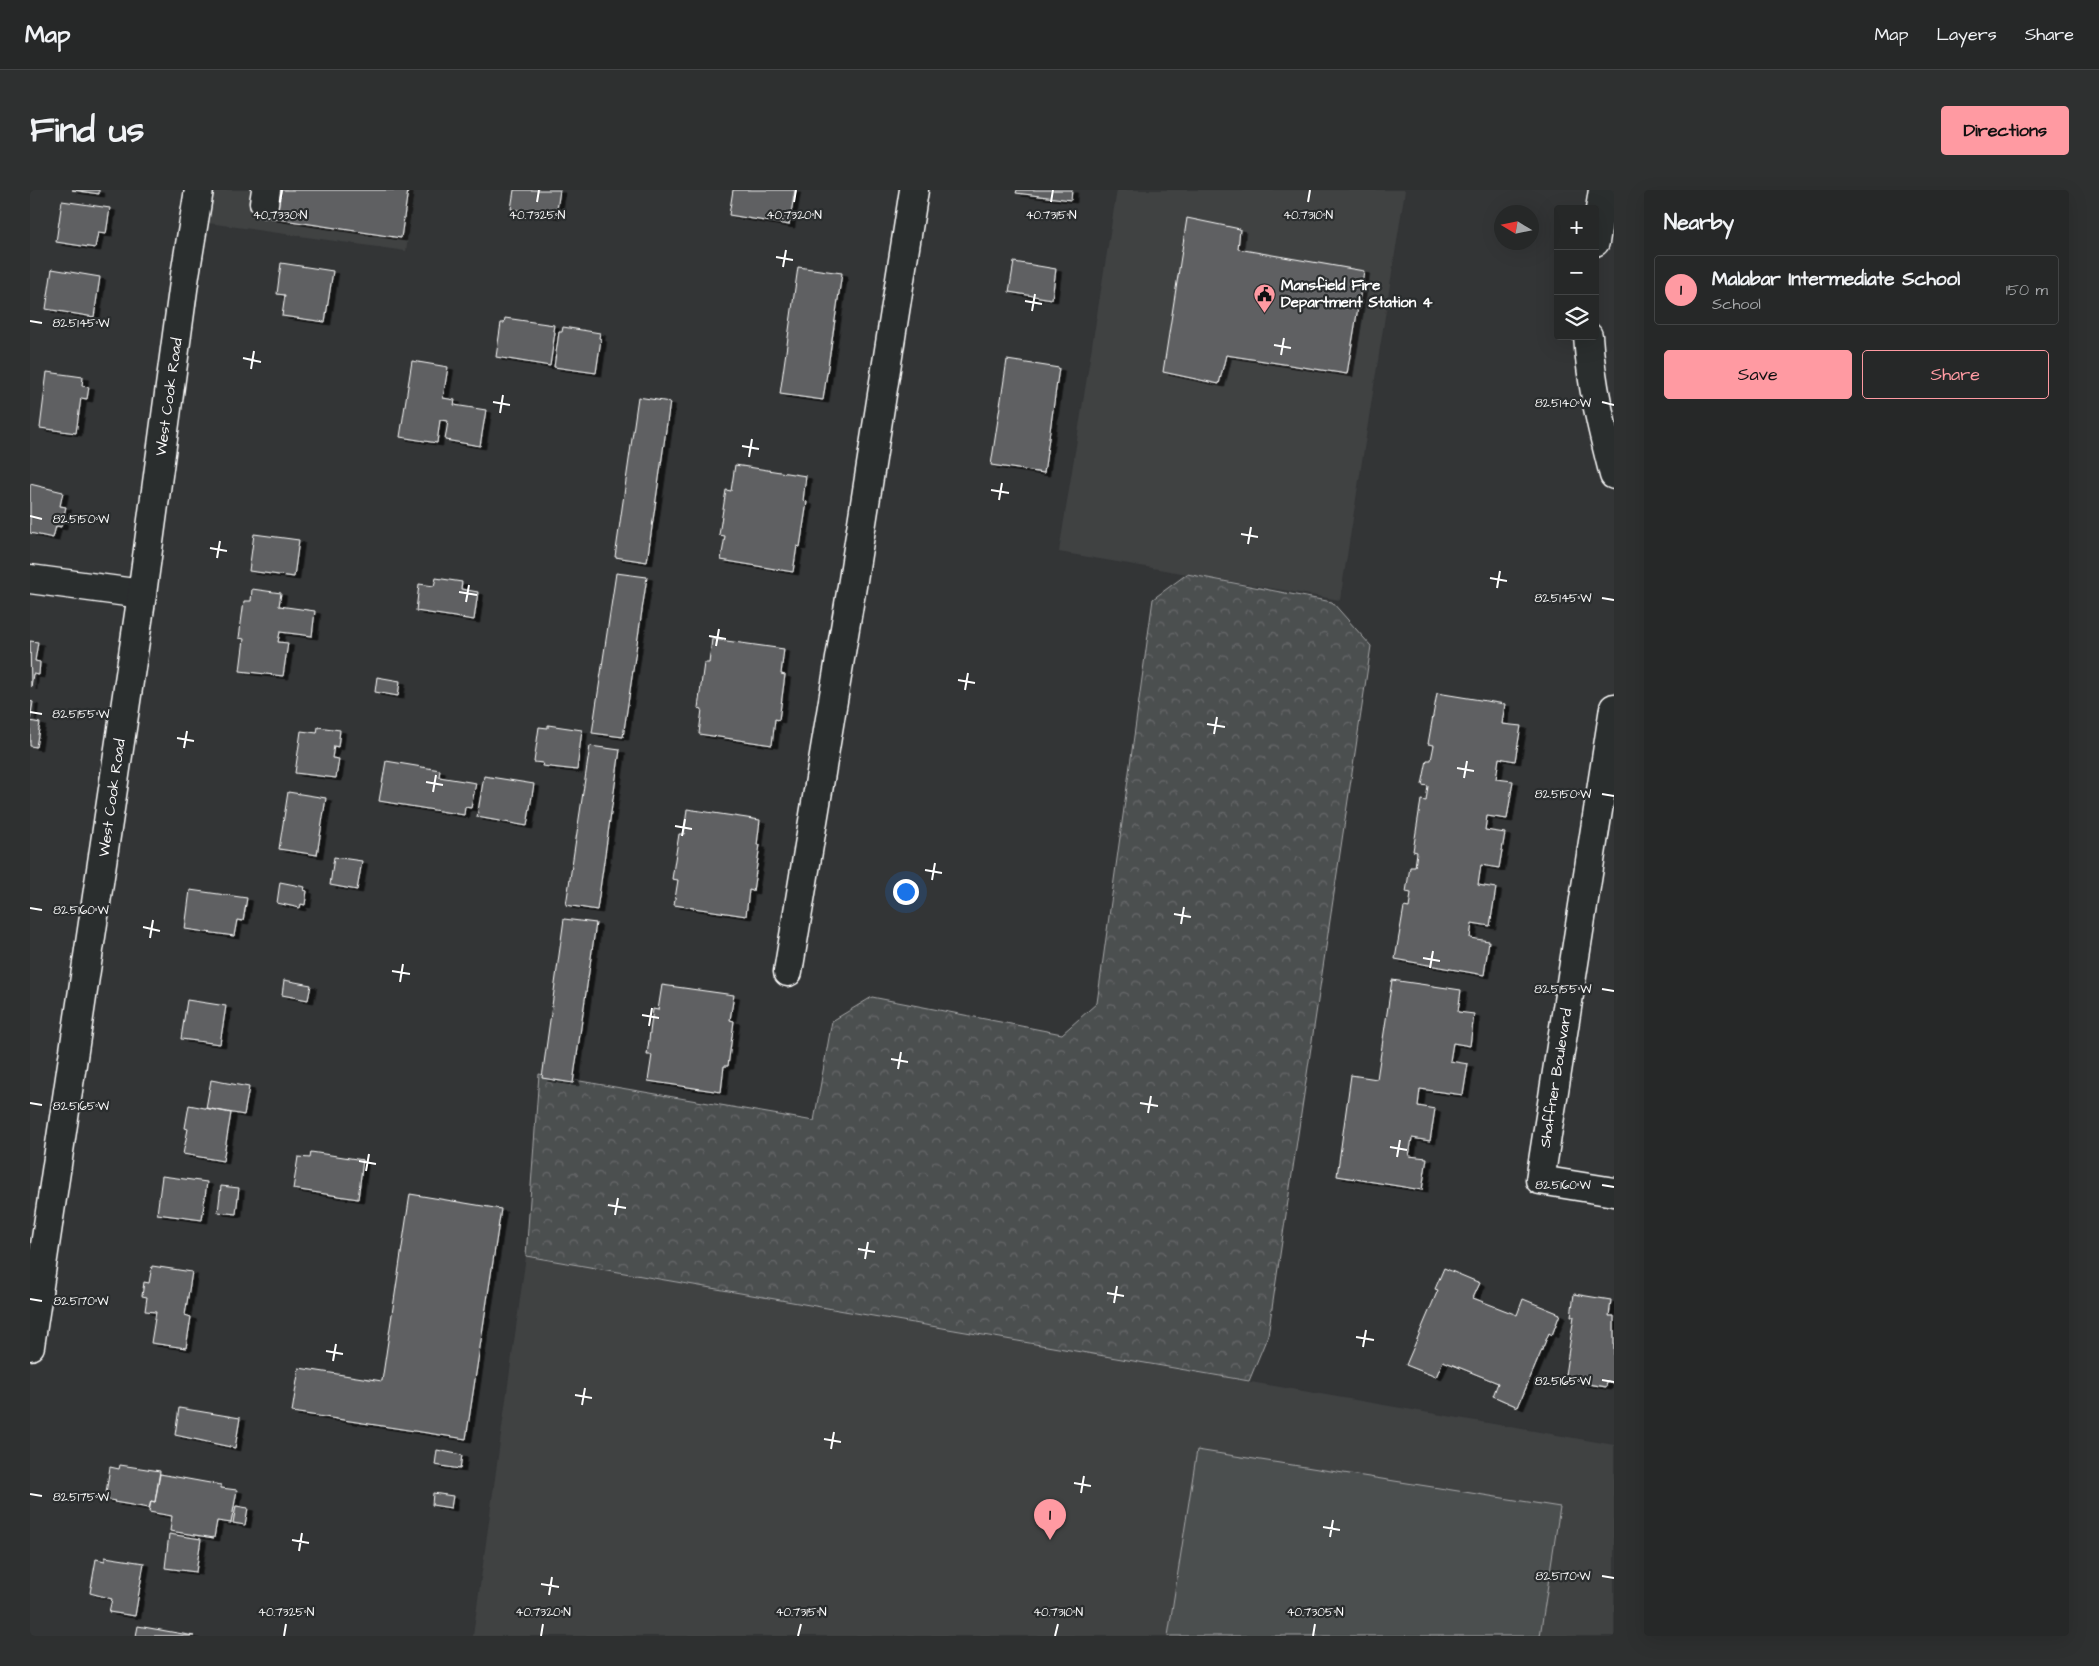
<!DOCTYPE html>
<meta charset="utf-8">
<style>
body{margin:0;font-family:"Architects Daughter",sans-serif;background:#2e3030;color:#f1f3f6}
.controls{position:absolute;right:15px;top:15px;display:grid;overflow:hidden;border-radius:5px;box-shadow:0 5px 20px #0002}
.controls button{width:45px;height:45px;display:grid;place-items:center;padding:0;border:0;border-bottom:1px solid #424445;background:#262828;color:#f1f3f6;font:25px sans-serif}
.compass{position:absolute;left:1464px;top:15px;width:45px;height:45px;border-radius:50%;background:#262828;box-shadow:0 5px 20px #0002;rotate:280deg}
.you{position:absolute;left:875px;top:701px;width:18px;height:18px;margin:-12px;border:4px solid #fff;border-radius:50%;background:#1a73e8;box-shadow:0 0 0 8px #1a73e833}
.badge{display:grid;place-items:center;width:32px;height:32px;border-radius:50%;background:#ff9aa2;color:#111;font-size:16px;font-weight:700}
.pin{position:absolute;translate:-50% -41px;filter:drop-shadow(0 1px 2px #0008)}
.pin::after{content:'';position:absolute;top:26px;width:18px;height:15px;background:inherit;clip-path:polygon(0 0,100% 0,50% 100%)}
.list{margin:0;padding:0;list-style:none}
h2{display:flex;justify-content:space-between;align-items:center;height:65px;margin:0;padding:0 20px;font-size:21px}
h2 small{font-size:16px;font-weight:400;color:#a4a6a8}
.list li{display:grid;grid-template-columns:32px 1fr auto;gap:15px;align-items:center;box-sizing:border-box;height:70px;margin:0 10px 10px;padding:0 10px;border:1px solid #424445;border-radius:5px}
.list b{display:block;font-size:19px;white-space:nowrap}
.list p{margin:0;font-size:16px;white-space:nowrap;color:#a4a6a8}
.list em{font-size:16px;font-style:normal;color:#a4a6a8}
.actions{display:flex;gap:10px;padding:15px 20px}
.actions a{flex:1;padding:11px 0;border:1px solid #ff9aa2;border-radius:5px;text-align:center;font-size:18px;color:#ff9aa2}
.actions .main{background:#ff9aa2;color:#111}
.icon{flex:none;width:28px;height:28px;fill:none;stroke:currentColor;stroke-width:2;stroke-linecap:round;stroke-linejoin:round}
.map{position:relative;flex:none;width:1584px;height:1446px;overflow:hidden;border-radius:5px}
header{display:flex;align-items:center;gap:30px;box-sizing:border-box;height:70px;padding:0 25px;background:#262828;border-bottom:1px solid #424445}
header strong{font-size:24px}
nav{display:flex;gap:28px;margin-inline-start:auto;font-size:18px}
.intro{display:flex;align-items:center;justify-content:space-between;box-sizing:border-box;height:120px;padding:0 30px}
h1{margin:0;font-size:35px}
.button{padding:12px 22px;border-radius:5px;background:#ff9aa2;color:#111;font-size:18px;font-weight:700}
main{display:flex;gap:30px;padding:0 30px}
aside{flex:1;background:#262828;border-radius:5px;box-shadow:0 5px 20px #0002}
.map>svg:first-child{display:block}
.built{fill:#404243}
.forest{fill:url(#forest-crowns);stroke:#a6a7a8}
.pitch{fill:#4c4f50;stroke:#a6a7a8}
.building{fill:#5f6162;stroke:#fff;filter:url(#shadow)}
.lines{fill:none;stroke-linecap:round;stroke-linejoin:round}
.minor-casing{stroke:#fff;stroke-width:31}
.major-casing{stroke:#fff;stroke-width:31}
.minor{stroke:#2a2d2e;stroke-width:28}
.major{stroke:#2a2d2e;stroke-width:28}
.ticks{fill:none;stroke:#fff;stroke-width:2}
.labels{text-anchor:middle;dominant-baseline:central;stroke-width:4.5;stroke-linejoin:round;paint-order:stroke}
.poi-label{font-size:15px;font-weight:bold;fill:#fff;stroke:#2a2d2e;text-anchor:start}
.street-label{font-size:15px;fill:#fff;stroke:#2a2d2e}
.ticks-label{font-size:12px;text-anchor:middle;fill:#fff;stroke:#2a2d2e;stroke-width:4.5;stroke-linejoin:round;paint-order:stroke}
</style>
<header>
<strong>Map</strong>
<nav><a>Map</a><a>Layers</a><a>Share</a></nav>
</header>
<div class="intro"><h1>Find us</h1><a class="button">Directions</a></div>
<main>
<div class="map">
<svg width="1584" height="1446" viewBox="0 0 1584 1446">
<defs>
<pattern id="forest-crowns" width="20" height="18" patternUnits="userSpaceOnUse" patternTransform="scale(1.25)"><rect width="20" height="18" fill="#4c4f50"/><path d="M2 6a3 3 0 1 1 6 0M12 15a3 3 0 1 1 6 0" fill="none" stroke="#67696a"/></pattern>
<filter id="shadow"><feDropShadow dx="5.5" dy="3" stdDeviation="0" flood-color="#0009"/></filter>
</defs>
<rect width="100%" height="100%" fill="#333536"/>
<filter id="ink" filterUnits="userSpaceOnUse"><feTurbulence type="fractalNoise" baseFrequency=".02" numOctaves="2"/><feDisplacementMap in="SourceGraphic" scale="10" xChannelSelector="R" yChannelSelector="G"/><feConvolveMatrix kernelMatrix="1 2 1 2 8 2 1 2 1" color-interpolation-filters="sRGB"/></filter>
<g filter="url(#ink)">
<!-- built -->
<path class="built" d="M169 0H385L376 61 164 31Z
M1087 0H1375L1310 410 1029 362Z
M496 1066 1584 1255V1446H443Z"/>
<!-- forest -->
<path class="forest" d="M1157 384 1302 412 1341 456 1238 1145 1219 1191 496 1066 509 884 784 931 802 831 842 807 1032 844 1067 813 1123 409Z"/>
<!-- pitch -->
<path class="pitch" d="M1167 1260 1530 1317 1510 1446H1138Z"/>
<!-- building -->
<path class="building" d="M42 0H69V4Z
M246 0H378L371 48 241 28Z
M484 0H530L526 26 481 19Z
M703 0H765L759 35 699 25Z
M987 0H1042L1041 10 986 3Z
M32 11 80 18 76 44 68 43 65 58 26 52Z
M1157 28 1210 39 1208 59 1334 81 1317 184 1196 165 1189 194 1133 182Z
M984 72 1026 79 1022 109 979 102Z
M251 73 303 81 295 132 252 126 255 105 247 104Z
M768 77 812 83 793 210 750 204Z
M22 79 70 87 64 127 16 119Z
M475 128 524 135 523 141 525 142 520 176 466 167 471 133H474Z
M533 137 570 143 569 148 571 149 566 183 524 177 529 142H532Z
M977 170 1029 178 1014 283 961 275Z
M382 171 418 177 413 208 425 210 424 215 456 220 450 256 415 250 418 231 410 230 407 253 370 247Z
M17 182 53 187 52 196 59 197 57 209 51 208 46 243 10 238Z
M608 207 640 212 617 372 585 367Z
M705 275 776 286 773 311 777 312 770 357 767 356 763 382 691 370 695 346 689 345 696 300 701 301Z
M0 294 33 302 30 316 36 317 31 337 26 336 23 348 0 343Z
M224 344 269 350 264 387 219 381Z
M586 383 617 387 593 547 562 543Z
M406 388 432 392 431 399 448 402 444 430 386 421 389 394 404 396Z
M222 399 251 403 249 416 285 421 282 446 250 442 248 452 258 453 253 486 210 481 214 449 209 448 214 411H221Z
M682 449 754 459 751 484 755 485 749 530 745 529 742 555 669 544 672 519 668 518 674 473H679Z
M0 451 8 452 5 471 10 472 9 485 3 484 1 497Z
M347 487 370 491 368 506 345 502Z
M1407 503 1475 514 1472 534 1491 536 1485 571 1469 568 1466 589 1483 591 1477 629 1457 626 1455 640 1475 643 1469 678 1451 675 1448 695 1466 698 1460 736 1442 733 1440 748 1459 751 1454 785 1365 769 1374 717 1379 718 1381 703 1376 702 1380 677H1385L1387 662 1383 661 1391 610 1396 611 1398 596 1392 595 1397 570H1401L1404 555 1398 554Z
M0 511 3 512 0 531 10 533 6 557 0 556Z
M518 535 552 540 547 580 512 576 513 573 504 572 509 537 518 538Z
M288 537 310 540 308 557 304 556 302 568 309 569 306 588 265 583 271 541 287 543Z
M560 556 590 560 567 720 536 715Z
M356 571 410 580 409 587 446 593 441 618 435 617 434 625 349 611Z
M454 586 504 594 497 636 447 627Z
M258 602 296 608 287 665 249 659Z
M657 619 730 630 727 655H730L723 701 719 700 716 726 644 715 648 690 642 689 649 644H654Z
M304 667 332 671 327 700 300 695Z
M250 692 275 697 274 700 277 701 275 715 271 714 270 718 247 713Z
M160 700 217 708 213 731 207 730 204 746 155 739Z
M534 729 566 733 543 893 512 888Z
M254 790 281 795 278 810 252 805Z
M1362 790 1431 800 1428 822 1444 824 1440 856 1423 853 1420 871 1438 874 1433 905 1390 899 1388 916 1405 919 1400 951 1382 948 1379 966 1397 968 1392 1000 1307 986 1321 885 1347 889Z
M632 795 704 805 700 830 704 831 698 876H694L691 902 618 891 622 865H617L623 819 628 820Z
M157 810 196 816 190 854 151 849Z
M181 890 219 897 214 925 176 918Z
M159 915 201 923 193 971 153 964 158 939 155 938Z
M281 962 333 970 328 1009 263 999 268 967 280 968Z
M132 986 177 992 172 1030 127 1024Z
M191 996 209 998 206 1024 188 1022Z
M380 1004 471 1019 436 1249 262 1222 269 1178 352 1191Z
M122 1076 162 1082 155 1125 161 1127 156 1158 121 1153 126 1122 115 1121 117 1107 112 1106 114 1092 119 1093Z
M1414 1078 1450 1093 1443 1108 1487 1125 1493 1109 1530 1124 1522 1145 1519 1143 1488 1217 1463 1206 1468 1193 1413 1171 1406 1187 1376 1175 1408 1100 1405 1099Z
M1544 1104 1581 1110 1579 1126H1584V1193L1577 1192 1576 1197 1551 1193V1187L1535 1185 1544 1126H1541Z
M149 1218 210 1228 205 1258 145 1245Z
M407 1260 432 1265 430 1279 405 1275Z
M90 1275 130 1281 125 1312 121 1311 119 1318 84 1312 85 1311 75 1309 80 1277 89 1279Z
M130 1284 191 1295V1298L207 1300 201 1333 187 1331 184 1348 140 1341 142 1326 119 1322 121 1311 125 1312Z
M403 1303 423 1306 421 1318 402 1315Z
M206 1316 218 1318 215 1335 203 1333Z
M139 1344 171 1349 166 1382 135 1378Z
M75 1367 114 1373 105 1426 79 1422 82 1409 60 1403 66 1369 75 1371Z
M108 1436 164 1446H106Z"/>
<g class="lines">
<defs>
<path id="minor" d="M234 13 236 0
M1565 52 1573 0
M1558 146C1561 194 1572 239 1584 285
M0 389 112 404
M1584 518 1510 990 1584 1002
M758 782 823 390 884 0"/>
<path id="major" d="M0 1156 112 404 155 85 169 0"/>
</defs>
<!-- minor casing -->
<use href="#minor" class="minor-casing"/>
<!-- major casing -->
<use href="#major" class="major-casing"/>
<!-- minor -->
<use href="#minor" class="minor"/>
<!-- major -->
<use href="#major" class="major"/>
</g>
</g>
<!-- ticks -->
<path class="ticks" d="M250 12 252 0M507 12 509 0M764 12 766 0M1021 12 1023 0M1278 12 1280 0M746 67 763 70M753 77 756 60M995 111 1012 114M1002 121 1005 104M0 131 12 133M1244 155 1261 158M1251 165 1254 148M213 168 231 172M221 179 224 161M463 212 480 215M1572 212 1584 215M470 223 473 205M712 256 729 259M719 267 722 249M961 300 979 303M969 310 972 293M0 326 12 329M1211 344 1228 347M1218 354 1221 337M180 358 197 361M187 368 190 351M1460 388 1477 391M1467 398 1470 381M429 402 447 405M1572 408 1584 410M436 412 439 395M679 446 696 449M686 456 689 439M928 490 945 493M935 500 938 483M0 522 12 524M1177 534 1195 537M1184 544 1187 527M147 548 164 551M154 558 157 541M1427 578 1444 581M1434 588 1437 571M396 592 413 595M403 602 406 585M1572 604 1584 606M645 636 662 639M652 646 655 629M895 680 912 683M902 690 905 673M0 718 12 720M1144 724 1161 727M1151 734 1154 717M113 737 130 741M120 748 123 730M1393 768 1410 771M1400 778 1403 761M362 781 380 784M370 792 373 774M1572 799 1584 801M612 825 629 828M619 836 622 818M861 869 878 872M868 879 871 862M0 913 12 915M1110 913 1128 916M1118 923 1121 906M1360 957 1377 960M1367 967 1370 950M329 971 346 974M336 981 339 964M1572 995 1584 997M578 1015 596 1018M585 1025 588 1008M828 1059 845 1062M835 1069 838 1052M1077 1103 1094 1106M0 1109 12 1111M1084 1113 1087 1096M1326 1147 1344 1150M1333 1157 1336 1140M296 1161 313 1164M303 1171 306 1154M1572 1190 1584 1192M545 1205 562 1208M552 1215 555 1198M794 1249 811 1252M801 1259 804 1242M1044 1293 1061 1296M1051 1303 1054 1286M0 1304 12 1306M1293 1337 1310 1340M1300 1347 1303 1330M262 1350 279 1353M269 1361 272 1343M1572 1386 1584 1388M511 1394 529 1397M519 1405 522 1387M254 1446 256 1434M511 1446 513 1434M768 1446 771 1434M1025 1446 1028 1434M1283 1446 1285 1434"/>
<!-- icons -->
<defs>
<symbol id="civic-pin" viewBox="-11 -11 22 30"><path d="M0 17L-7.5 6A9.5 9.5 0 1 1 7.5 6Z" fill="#ff9aa2" stroke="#2a2d2e"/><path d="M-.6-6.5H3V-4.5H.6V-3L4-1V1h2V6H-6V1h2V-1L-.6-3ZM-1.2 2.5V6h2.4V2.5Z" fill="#111"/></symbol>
</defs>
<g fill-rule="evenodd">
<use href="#civic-pin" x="1222" y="92" width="25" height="34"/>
</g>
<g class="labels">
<!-- poi labels -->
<g class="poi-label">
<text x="1251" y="95">Mansfield Fire<tspan x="1251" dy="17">Department Station 4</tspan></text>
</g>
<!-- street labels -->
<g class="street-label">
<text transform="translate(139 207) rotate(-82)">West Cook Road</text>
<text transform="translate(82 608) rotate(-82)">West Cook Road</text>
<text transform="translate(1526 888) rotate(-81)">Shaffner Boulevard</text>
</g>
</g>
<g class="ticks-label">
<text x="507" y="29">40.7325°N</text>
<text x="764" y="29">40.7320°N</text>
<text x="1021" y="29">40.7315°N</text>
<text x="1278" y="29">40.7310°N</text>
<text x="250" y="29">40.7330°N</text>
<text x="51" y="137">82.5145°W</text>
<text x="1533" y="217">82.5140°W</text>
<text x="51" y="333">82.5150°W</text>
<text x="1533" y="412">82.5145°W</text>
<text x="51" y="528">82.5155°W</text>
<text x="1533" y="608">82.5150°W</text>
<text x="51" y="724">82.5160°W</text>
<text x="1533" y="803">82.5155°W</text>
<text x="51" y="920">82.5165°W</text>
<text x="1533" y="999">82.5160°W</text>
<text x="51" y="1115">82.5170°W</text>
<text x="1533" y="1195">82.5165°W</text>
<text x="51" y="1311">82.5175°W</text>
<text x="1533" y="1390">82.5170°W</text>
<text x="256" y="1426">40.7325°N</text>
<text x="513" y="1426">40.7320°N</text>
<text x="771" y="1426">40.7315°N</text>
<text x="1028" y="1426">40.7310°N</text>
<text x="1285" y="1426">40.7305°N</text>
</g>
</svg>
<div class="controls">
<button>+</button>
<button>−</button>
<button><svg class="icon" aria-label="layers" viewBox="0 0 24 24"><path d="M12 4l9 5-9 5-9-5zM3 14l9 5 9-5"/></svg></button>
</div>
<svg class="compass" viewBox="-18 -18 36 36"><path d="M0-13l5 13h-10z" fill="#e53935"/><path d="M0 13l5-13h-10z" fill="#a4a6a8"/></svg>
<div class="you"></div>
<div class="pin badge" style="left:1020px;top:1350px">1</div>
</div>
<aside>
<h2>Nearby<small></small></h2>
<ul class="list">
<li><span class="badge">1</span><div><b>Malabar Intermediate School</b><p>School</p></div><em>150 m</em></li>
</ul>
<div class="actions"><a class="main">Save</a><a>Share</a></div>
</aside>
</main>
